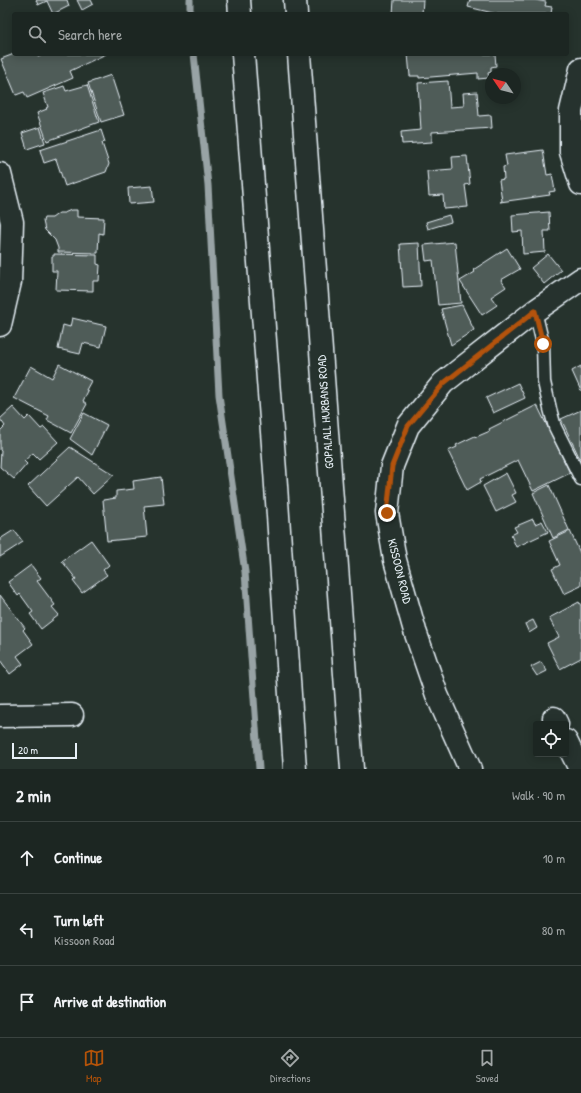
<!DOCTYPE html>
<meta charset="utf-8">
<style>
body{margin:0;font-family:"Patrick Hand",sans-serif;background:#252e2a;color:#f1f3f6}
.controls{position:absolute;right:12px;bottom:12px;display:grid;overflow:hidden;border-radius:4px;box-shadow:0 2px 10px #0003}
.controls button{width:36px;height:36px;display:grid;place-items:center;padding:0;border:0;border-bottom:1px solid #3a4340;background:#1c2622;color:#f1f3f6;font:20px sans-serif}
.compass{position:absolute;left:485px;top:68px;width:36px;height:36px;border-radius:50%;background:#1c2622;box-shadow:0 2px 10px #0003;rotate:305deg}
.scale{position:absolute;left:12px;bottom:10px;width:65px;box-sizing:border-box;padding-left:4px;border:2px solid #e8f1f8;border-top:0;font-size:11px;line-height:14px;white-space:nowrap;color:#e8f1f8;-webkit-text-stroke:3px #26332d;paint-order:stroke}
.stop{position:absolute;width:12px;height:12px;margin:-9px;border:3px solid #b45309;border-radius:50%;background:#fff}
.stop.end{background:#b45309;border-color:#fff;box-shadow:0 1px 4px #0008}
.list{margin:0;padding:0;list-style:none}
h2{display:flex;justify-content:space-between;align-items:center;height:52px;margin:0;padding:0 16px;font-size:17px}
h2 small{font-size:13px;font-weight:400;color:#a0a5a5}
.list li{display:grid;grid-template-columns:26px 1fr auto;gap:12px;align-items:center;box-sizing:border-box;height:72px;padding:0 16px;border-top:1px solid #3a4340}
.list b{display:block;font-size:15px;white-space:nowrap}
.list p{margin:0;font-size:13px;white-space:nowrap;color:#a0a5a5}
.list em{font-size:13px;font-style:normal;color:#a0a5a5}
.icon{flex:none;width:22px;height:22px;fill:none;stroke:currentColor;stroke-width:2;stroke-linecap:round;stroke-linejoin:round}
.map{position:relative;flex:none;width:581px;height:769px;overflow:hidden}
.search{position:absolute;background:#1c2622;box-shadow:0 2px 10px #0003;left:12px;right:12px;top:12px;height:44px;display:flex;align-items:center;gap:10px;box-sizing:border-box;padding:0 14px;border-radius:4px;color:#a0a5a5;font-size:15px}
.sheet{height:268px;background:#1c2622}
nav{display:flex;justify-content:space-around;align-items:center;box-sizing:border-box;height:56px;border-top:1px solid #3a4340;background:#1c2622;font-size:11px;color:#a0a5a5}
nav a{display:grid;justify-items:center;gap:2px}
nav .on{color:#b45309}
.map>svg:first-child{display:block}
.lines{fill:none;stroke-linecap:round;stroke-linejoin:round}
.stream{stroke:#98a3a5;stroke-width:7}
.building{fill:#505c59;stroke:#e8f1f8}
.service-casing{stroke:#e8f1f8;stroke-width:15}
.minor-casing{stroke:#e8f1f8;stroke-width:25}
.primary-casing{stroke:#e8f1f8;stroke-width:25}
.service{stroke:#26332d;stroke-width:12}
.minor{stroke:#26332d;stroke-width:22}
.primary{stroke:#26332d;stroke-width:22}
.route{stroke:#b45309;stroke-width:5}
.labels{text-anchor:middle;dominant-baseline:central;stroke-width:4;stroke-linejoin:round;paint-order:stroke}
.street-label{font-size:12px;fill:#e8f1f8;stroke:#26332d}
</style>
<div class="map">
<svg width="581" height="769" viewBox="0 0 581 769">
<rect width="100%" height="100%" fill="#26332d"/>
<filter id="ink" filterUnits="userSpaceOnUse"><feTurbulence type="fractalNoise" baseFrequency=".025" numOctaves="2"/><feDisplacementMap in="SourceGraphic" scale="8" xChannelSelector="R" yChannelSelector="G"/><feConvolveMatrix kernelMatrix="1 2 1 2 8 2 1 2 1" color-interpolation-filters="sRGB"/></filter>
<g filter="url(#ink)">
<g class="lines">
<!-- stream -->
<path class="stream" d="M190 0V14
M194 54 208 185 219 395 245 572 259 769"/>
</g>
<!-- building -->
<path class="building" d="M36 0H67L69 6 53 14 47 1 38 5Z
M77 0H91L93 4 82 10Z
M394 0H423L422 14H393Z
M470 0H535L546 2 545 6 552 7 551 14H497L468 7Z
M14 54H37L38 57 45 54H106L70 71 73 78 27 98 24 92 16 95 1 59Z
M408 54H495L496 66 491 67V72L488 73 489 78 478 79V73L419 78V76H410Z
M111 75 124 115 101 122 88 83Z
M448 81 450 107 464 106 463 93 477 92 479 116 491 115 492 128 432 132V142L402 144 401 132 421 130 418 83Z
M87 85 99 122 47 141 37 113 47 109 46 108 48 107 43 93 64 86 66 91Z
M40 127 45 143 27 149 22 133Z
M101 130 105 142 102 143 109 164 106 172 65 186 56 159 44 163 40 150Z
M543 150 547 175 552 174 555 191 549 192 550 195 500 202 502 201 499 180 504 179 503 167 507 166 505 155Z
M467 156 470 184 465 185 468 207 444 209 443 195 429 196 427 171 453 169 452 157Z
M152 186 154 202 129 204 128 188Z
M71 210H77V217L104 218 103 234 99 233 98 253 58 252V248L55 240 45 230 43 221 44 218H52L59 213H64Z
M549 212 550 231H544L545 252 523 254 522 231 513 232 512 215Z
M449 215 451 222 428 229 426 222Z
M455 242 461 303 438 305 433 260 426 261 424 245Z
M419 243 421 286 403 287 400 244Z
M507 248 520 269 501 280 506 287 491 297 497 305 482 315 460 281 475 272 473 270Z
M54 254 97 255V264L100 265 99 281H93V291L56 290 57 271H52V256H54Z
M548 254 561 270 544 284 531 268Z
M462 305 474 330 451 345 441 309Z
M72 318 106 326 101 347 83 343 80 354 58 349 63 325 70 327Z
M59 364 91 381 86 390 88 391 83 401 87 404 71 433 47 420 49 416 14 398 31 366 52 378Z
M581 366V391L572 371Z
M518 383 525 398 493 413 486 398Z
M537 405 570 473 533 491 518 460 480 479 481 482 467 490 448 451 457 447 456 445 475 436 476 437 490 431 489 429Z
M13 407 25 420 29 416 41 429 44 427 58 442 39 459 33 453 24 461 27 464 14 479 0 467 1 451 0 450V431L5 426 0 419Z
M581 410V461L561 419Z
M84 413 107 425 92 455 70 439Z
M70 447 114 475 93 494 78 477 46 506 28 486Z
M506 473 516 493 512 495 516 502 496 512 483 486Z
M161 477 164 504 144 506 147 537 107 541 103 500 116 498V491L134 489 133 481Z
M549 485 569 530 553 538 533 493Z
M533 519 535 524 542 521 548 532 516 547 511 535 517 532 514 527Z
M14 530 23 542 0 557V539Z
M570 531 581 555V586L564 594 552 569 560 565 549 541Z
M91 540 109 565 103 570 107 575 82 593 73 581 76 579 62 561Z
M31 565 41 578 37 581 55 605 52 607 59 615 41 629 30 614 33 612 20 594 18 596 8 582Z
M0 595 25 628 23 630 33 644 17 656 23 664 10 674 0 660Z
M579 602 581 606V658L560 669 547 643 559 637 549 618Z
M533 620 537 628 529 633 525 624Z
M541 662 547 671 537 676 531 667Z"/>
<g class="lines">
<defs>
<path id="service" d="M535 311 543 344 544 382 550 409 555 427 581 479"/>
<path id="minor" d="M581 69 571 111V152L581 184
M0 174 12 222 10 282 0 325
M0 716 72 715
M554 718 557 724
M566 741 580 769
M470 769 437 695 415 631 395 560 387 513 392 466 408 426 443 383 535 311 581 279"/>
<path id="primary" d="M239 0 240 14
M295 0 296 14
M243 54 275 471 295 769
M299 54 352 769"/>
</defs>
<!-- service casing -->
<use href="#service" class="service-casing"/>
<!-- minor casing -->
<use href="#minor" class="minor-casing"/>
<!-- primary casing -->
<use href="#primary" class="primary-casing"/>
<!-- service -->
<use href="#service" class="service"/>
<!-- minor -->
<use href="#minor" class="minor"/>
<!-- primary -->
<use href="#primary" class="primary"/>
</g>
</g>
<g class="lines" filter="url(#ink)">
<!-- route -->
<path class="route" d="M387 513 392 466 408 426 444 383 535 311 543 344"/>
</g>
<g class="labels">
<!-- street labels -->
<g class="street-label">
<text transform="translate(325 412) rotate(-94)">GOPALALL HURBANS ROAD</text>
<text transform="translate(400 571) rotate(76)">KISSOON ROAD</text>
</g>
</g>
</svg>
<div class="controls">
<button><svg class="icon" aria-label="locate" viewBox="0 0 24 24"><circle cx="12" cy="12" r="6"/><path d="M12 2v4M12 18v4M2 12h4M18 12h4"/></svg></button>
</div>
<svg class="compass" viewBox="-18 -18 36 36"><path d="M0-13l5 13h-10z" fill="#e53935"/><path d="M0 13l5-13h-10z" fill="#a0a5a5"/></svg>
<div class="scale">20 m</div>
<div class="stop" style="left:543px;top:344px"></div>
<div class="stop end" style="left:387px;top:513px"></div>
<div class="search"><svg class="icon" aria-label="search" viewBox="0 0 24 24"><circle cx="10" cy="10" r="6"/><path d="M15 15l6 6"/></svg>Search here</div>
</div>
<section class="sheet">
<h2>2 min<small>Walk · 90 m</small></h2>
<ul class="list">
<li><svg class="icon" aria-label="ahead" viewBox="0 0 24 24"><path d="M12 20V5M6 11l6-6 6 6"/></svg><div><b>Continue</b></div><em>10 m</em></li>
<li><svg class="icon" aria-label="left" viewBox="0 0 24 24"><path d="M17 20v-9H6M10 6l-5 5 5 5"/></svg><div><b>Turn left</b><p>Kissoon Road</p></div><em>80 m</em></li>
<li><svg class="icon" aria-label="arrive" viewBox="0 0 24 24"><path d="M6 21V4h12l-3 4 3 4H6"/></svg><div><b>Arrive at destination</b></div></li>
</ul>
</section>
<nav>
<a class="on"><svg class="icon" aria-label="map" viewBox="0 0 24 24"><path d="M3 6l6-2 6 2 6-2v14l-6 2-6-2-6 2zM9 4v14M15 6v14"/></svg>Map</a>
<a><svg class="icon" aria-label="directions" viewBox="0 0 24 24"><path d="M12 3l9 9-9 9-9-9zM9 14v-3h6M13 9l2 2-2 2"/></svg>Directions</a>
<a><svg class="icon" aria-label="saved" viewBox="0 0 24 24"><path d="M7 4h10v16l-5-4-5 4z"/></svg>Saved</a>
</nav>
